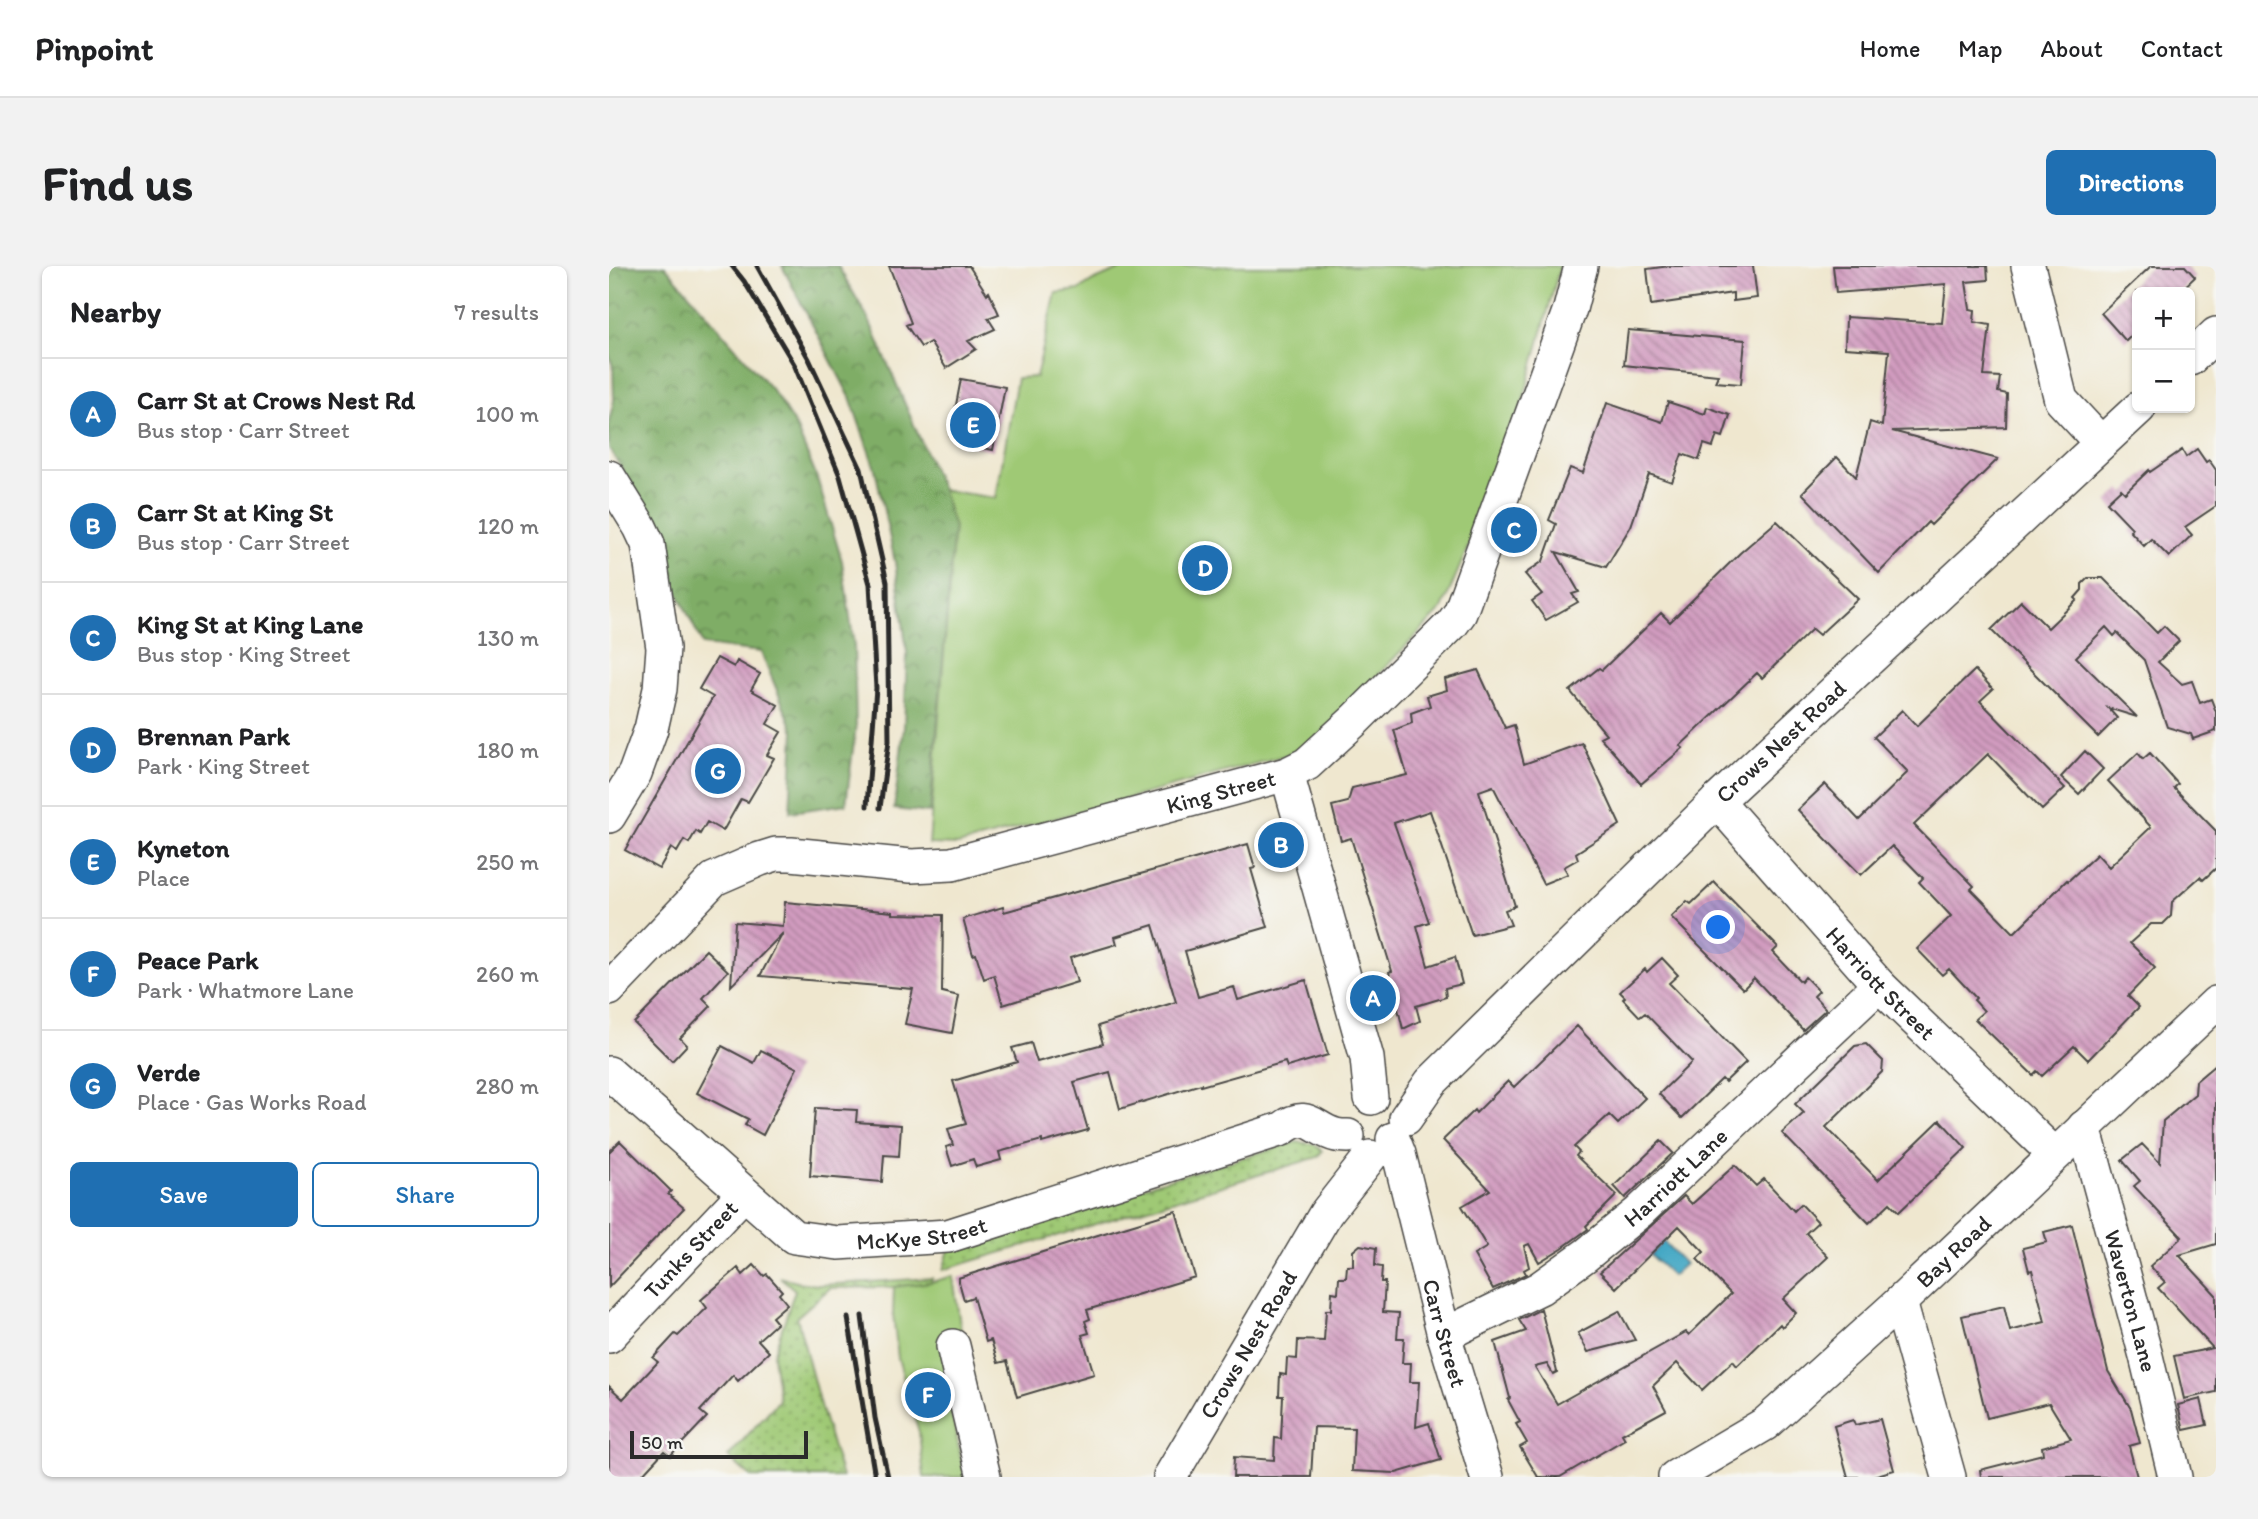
<!DOCTYPE html>
<meta charset="utf-8">
<style>
body{margin:0;font-family:Itim,sans-serif;background:#f2f2f2;color:#202124}
.controls{position:absolute;right:21px;top:21px;display:grid;overflow:hidden;border-radius:10px;box-shadow:0 2px 5px #0004}
.controls button{width:63px;height:63px;display:grid;place-items:center;padding:0;border:0;border-bottom:2px solid #e0e0e0;background:#fff;color:#202124;font:35px sans-serif}
.scale{position:absolute;left:21px;bottom:18px;width:178px;box-sizing:border-box;padding-left:7px;border:4px solid #2b2b2b;border-top:0;font-size:19px;line-height:24px;white-space:nowrap;color:#2b2b2b;-webkit-text-stroke:5px #f6f6f2;paint-order:stroke}
.you{position:absolute;left:1110px;top:662px;width:24px;height:24px;margin:-18px;border:5px solid #fff;border-radius:50%;background:#1a73e8;box-shadow:0 0 0 10px #1a73e833}
.badge{display:grid;place-items:center;width:46px;height:46px;border-radius:50%;background:#1f6fb2;color:#fff;font-size:23px;font-weight:700}
.pin{position:absolute;translate:-50% -50%;border:4px solid #fff;box-shadow:0 2px 7px #0006}
.list{margin:0;padding:0;list-style:none}
h2{display:flex;justify-content:space-between;align-items:center;height:91px;margin:0;padding:0 28px;font-size:30px}
h2 small{font-size:23px;font-weight:400;color:#757577}
.list li{display:grid;grid-template-columns:46px 1fr auto;gap:21px;align-items:center;box-sizing:border-box;height:112px;padding:0 28px;border-top:2px solid #e0e0e0}
.list b{display:block;font-size:26px;white-space:nowrap}
.list p{margin:0;font-size:23px;white-space:nowrap;color:#757577}
.list em{font-size:23px;font-style:normal;color:#757577}
.actions{display:flex;gap:14px;padding:21px 28px}
.actions a{flex:1;padding:16px 0;border:2px solid #1f6fb2;border-radius:10px;text-align:center;font-size:24px;color:#1f6fb2}
.actions .main{background:#1f6fb2;color:#fff}
.map{position:relative;flex:none;width:1607px;height:1211px;overflow:hidden;border-radius:10px}
header{display:flex;align-items:center;gap:42px;box-sizing:border-box;height:98px;padding:0 35px;background:#fff;border-bottom:2px solid #e0e0e0}
header strong{font-size:33px}
nav{display:flex;gap:38px;margin-inline-start:auto;font-size:24px}
.intro{display:flex;align-items:center;justify-content:space-between;box-sizing:border-box;height:168px;padding:0 42px}
h1{margin:0;font-size:49px}
.button{padding:18px 32px;border-radius:10px;background:#1f6fb2;color:#fff;font-size:24px;font-weight:700}
main{display:flex;gap:42px;padding:0 42px}
aside{flex:1;background:#fff;border-radius:10px;box-shadow:0 2px 5px #0004}
.map>svg:first-child{display:block}
.grass{fill:url(#grass-dots);stroke:#657a50;stroke-width:2}
.forest{fill:url(#forest-crowns);stroke:#556c48;stroke-width:2}
.green{fill:#9fc975;stroke:#657a50;stroke-width:2}
.water{fill:#45a8c5;stroke:#386a78;stroke-width:2}
.building{fill:url(#building-back-hatch)}
.lines{fill:none;stroke-linecap:round;stroke-linejoin:round}
.minor-casing{stroke:#484744;stroke-width:36}
.minor{stroke:#fff;stroke-width:33}
.rail{stroke:#2b2b2b;stroke-width:5}
.labels{text-anchor:middle;dominant-baseline:central;stroke-width:6;stroke-linejoin:round;paint-order:stroke}
.street-label{font-size:23px;fill:#2b2b2b;stroke:#f6f6f2}
</style>
<header>
<strong>Pinpoint</strong>
<nav><a>Home</a><a>Map</a><a>About</a><a>Contact</a></nav>
</header>
<div class="intro"><h1>Find us</h1><a class="button">Directions</a></div>
<main>
<aside>
<h2>Nearby<small>7 results</small></h2>
<ul class="list">
<li><span class="badge">A</span><div><b>Carr St at Crows Nest Rd</b><p>Bus stop · Carr Street</p></div><em>100 m</em></li>
<li><span class="badge">B</span><div><b>Carr St at King St</b><p>Bus stop · Carr Street</p></div><em>120 m</em></li>
<li><span class="badge">C</span><div><b>King St at King Lane</b><p>Bus stop · King Street</p></div><em>130 m</em></li>
<li><span class="badge">D</span><div><b>Brennan Park</b><p>Park · King Street</p></div><em>180 m</em></li>
<li><span class="badge">E</span><div><b>Kyneton</b><p>Place</p></div><em>250 m</em></li>
<li><span class="badge">F</span><div><b>Peace Park</b><p>Park · Whatmore Lane</p></div><em>260 m</em></li>
<li><span class="badge">G</span><div><b>Verde</b><p>Place · Gas Works Road</p></div><em>280 m</em></li>
</ul>
<div class="actions"><a class="main">Save</a><a>Share</a></div>
</aside>
<div class="map">
<svg width="1607" height="1211" viewBox="0 0 1607 1211">
<defs>
<pattern id="grass-dots" width="8" height="8" patternUnits="userSpaceOnUse" patternTransform="scale(1.75)"><rect width="8" height="8" fill="#9fc975"/><path d="M2 2h.1M6 6h.1" fill="none" stroke="#82a360" stroke-width="1.8" stroke-linecap="round"/></pattern>
<pattern id="forest-crowns" width="20" height="18" patternUnits="userSpaceOnUse" patternTransform="scale(1.75)"><rect width="20" height="18" fill="#7fad66"/><path d="M2 6a3 3 0 1 1 6 0M12 15a3 3 0 1 1 6 0" fill="none" stroke="#688d54"/></pattern>
<pattern id="building-back-hatch" width="6" height="6" patternUnits="userSpaceOnUse" patternTransform="scale(1.75)"><rect width="6" height="6" fill="#d19bbf"/><path d="M-1 5l2 2M0 0l6 6M5-1l2 2" fill="none" stroke="#aa7f9b"/></pattern>
</defs>
<rect width="100%" height="100%" fill="#f6f6f2"/>
<filter id="ink" filterUnits="userSpaceOnUse"><feTurbulence type="fractalNoise" baseFrequency=".0143" numOctaves="2"/><feDisplacementMap in="SourceGraphic" scale="14" xChannelSelector="R" yChannelSelector="G"/><feConvolveMatrix kernelMatrix="1 2 1 2 8 2 1 2 1" color-interpolation-filters="sRGB"/></filter>
<filter id="wash" filterUnits="userSpaceOnUse"><feTurbulence type="fractalNoise" baseFrequency=".00686" numOctaves="4" result="noise"/><feDisplacementMap in="SourceGraphic" scale="28" xChannelSelector="R" yChannelSelector="G"/><feGaussianBlur stdDeviation="1.57" result="paint"/><feColorMatrix in="noise" values="0 0 0 0 0 0 0 0 0 0 0 0 0 0 0 0 0 1.4 0 .05"/><feComposite in="paint" operator="in"/></filter>
<g filter="url(#wash)">
<rect width="100%" height="100%" fill="#efe7cf"/>
<!-- grass -->
<path class="grass" d="M687 876 705 878 713 885 709 891 334 1004 342 977Z
M171 1011 191 1017 210 1019 323 1012 322 1016 285 1021 221 1022 188 1051 212 1143 233 1211H142L119 1191 170 1134 164 1089 186 1024Z"/>
<!-- forest -->
<path class="forest" d="M0 0H56L164 125 187 161 208 212 233 295 245 379 247 460 237 538 181 546 185 465 152 386 94 379 67 324 43 253 0 182V156L5 134 4 101 0 88Z
M173 0H229L260 54 333 224 345 261 321 547 285 543 295 461 298 387 286 296 266 203 241 131Z"/>
<!-- green -->
<path class="green" d="M519 0H951L902 179 833 343 696 484 349 579 320 578 345 261 333 224 387 232 408 112 427 111 447 27 470 24 484 15Z
M344 1010 353 1072 334 1107 356 1211H315L310 1166 289 1092 284 1048 285 1021 322 1016Z"/>
<!-- water -->
<path class="water" d="M1054 975 1076 998 1063 1010 1041 989Z"/>
<g id="blocks">
<!-- building -->
<path class="building" d="M280 0H360L378 28 380 26 390 48 379 52 386 63 359 75 367 83 337 102 321 76 312 81 297 59 302 57Z
M1061 0H1144L1148 32 1124 35V27L1042 39 1038 3Z
M1224 0H1378L1379 14 1357 16 1361 43 1366 44 1365 56 1381 59 1375 110 1391 111 1389 126 1398 128 1397 161 1283 165 1389 193 1322 259 1319 256 1270 307 1193 227 1228 191 1247 211 1261 156 1273 160 1280 85 1236 82 1237 51 1333 57 1337 18 1227 27Z
M1542 0H1576L1586 11 1570 26H1528V64L1517 75 1492 47Z
M1019 64 1136 74 1132 118 1106 116 1109 109 1015 99Z
M352 113 396 121 384 184 359 179 360 174 341 170Z
M1059 136 1096 148 1098 141 1121 149 1114 171 1108 169 1104 181 1095 178 1090 194 1073 188 1063 216 1040 208 1022 260 997 301 947 286 970 326 963 328 969 336 937 354 923 335 933 328 916 308 934 295 947 258 940 254 961 202 974 207 998 137 1053 156Z
M1588 183 1597 196 1600 194 1607 204V240L1576 261 1583 269 1560 291 1542 273 1535 280 1521 265 1523 262 1498 236 1512 223 1516 227 1540 204 1541 206 1573 184 1577 191Z
M1168 255 1249 333 1210 369 1203 363 1153 412 1148 407 1071 480 1074 482 1032 518 991 471 997 468 961 425 990 402 993 404 1052 347 1061 356 1131 287Z
M1479 312H1494L1548 367 1555 360 1570 375 1549 396 1573 418 1583 415 1591 437 1602 433 1607 446V465L1584 473 1582 468 1558 461 1535 394 1508 367 1505 370 1497 361 1467 391 1528 451 1499 442 1508 452 1489 471 1382 364 1412 335 1439 362 1468 334 1466 332 1473 324V318Z
M108 392 125 401 128 395 151 408 142 424 169 439 158 458 172 466 158 489 165 492 139 536 132 533 114 565 98 556 91 568 87 565 80 577 75 574 68 586 62 582 50 603 16 584 104 431 90 423Z
M869 404 896 462 905 459 915 498 973 477 1011 559 967 587 969 593 955 601 959 608 934 618 884 520 870 525 906 640 896 644 902 659 863 669 821 545 785 557 820 656 808 660 819 700 846 691 853 718 836 722 837 731 807 740 811 755 794 763 780 706 783 705 742 572 732 575 723 540 739 536 743 522 798 509 785 464 803 457 802 447 821 440 818 430 838 424 836 413Z
M1366 404 1384 423 1371 435 1456 522 1433 544 1379 488 1305 559 1365 620 1362 623 1405 667 1458 614 1459 615 1488 588 1500 601 1542 561 1499 515 1529 487 1534 493 1541 487 1569 518 1565 522 1607 565V602L1594 614 1591 611 1563 636 1562 650 1554 658H1542L1521 677 1546 702 1519 730 1530 741 1479 794 1465 780 1433 810 1428 805 1424 809 1366 753 1375 745 1365 734 1367 732 1340 703 1333 709 1308 683 1342 650 1310 616 1314 612 1283 580 1252 609 1189 544 1216 518 1250 554 1299 506 1265 471 1293 444 1308 460Z
M1476 485 1494 503 1470 528 1452 511Z
M639 578 646 602 642 603 659 661 576 685 589 731 625 721 629 734 697 714 719 789 678 801 676 796 592 820V818L511 843 501 806 465 816 479 864 433 877V874L390 886 392 894 367 901 364 893 343 900 337 881 344 879 339 863 357 858 344 815 408 796 403 782 422 777 428 796 494 778 489 760 567 736 544 659 506 671 508 678 461 692 468 716 394 739 385 709 375 713 367 688 364 689 354 653 394 641 395 646Z
M1105 616 1169 681 1164 686 1192 716 1196 711 1210 725 1205 730 1217 743 1194 764 1145 712 1134 723 1062 651 1078 635 1082 638Z
M176 636 284 646V648L334 649 333 726 350 730 343 767 296 758 304 723 151 710 174 667 122 720 126 656 174 660Z
M97 684 119 705 94 732 102 740 71 772 78 779 63 795 25 757Z
M1053 692 1069 709 1060 717 1137 796 1116 816 1113 813 1073 852 1050 828 1083 796 1036 747 1031 751 1014 733 1016 731 1011 726 1036 703 1038 706Z
M968 760 1036 832 1009 858 1000 849 965 881 970 886 967 890 1008 929 977 960 979 963 953 982 930 996 920 978 915 980 920 1001 915 1004 917 1008 884 1023 865 989 878 981 853 940 881 924 834 874 865 844 867 847 899 815 905 821Z
M1257 778 1274 795 1273 806 1217 861 1269 914 1331 854 1357 882 1290 946 1281 937 1260 957 1173 867 1195 847 1186 838 1246 780Z
M113 780 145 797 152 784 188 802 154 869 136 859 139 853 88 827Z
M1607 798V978L1570 989 1607 1029V1126L1575 1133 1565 1090 1604 1082 1549 1022 1556 1016 1541 1000 1573 971 1525 920 1531 915 1513 894 1533 878 1551 897 1554 855 1586 828 1587 815Z
M206 842 248 844 247 856 292 859 290 890 275 889 273 916 201 910Z
M11 875 62 925 59 928 75 942 0 1021V886Z
M1052 875 1064 887 1016 932 1005 920Z
M1126 899 1147 920 1155 913 1185 945 1192 938 1209 956 1197 967 1219 991 1174 1033 1187 1047 1173 1061 1171 1058 1128 1100 1124 1095 1093 1124 1068 1097 1044 1120 1057 1144 1013 1168 1016 1173 951 1211H929L911 1181 918 1177 907 1158 911 1156 899 1134 901 1132 886 1076 917 1065 910 1054 932 1043 948 1106 944 1108 938 1098 926 1101 948 1138 1077 1066 1080 1069 1122 1028 1088 993 1095 986 1070 960 1007 1022 991 1006 1075 930 1083 938Z
M567 945 586 1011 478 1044 481 1053 476 1055 480 1067 473 1069 485 1108 408 1131 398 1095 389 1097 382 1074 377 1076 364 1031 355 1034 349 1012Z
M1463 959 1499 1105 1522 1143 1531 1177 1520 1180 1528 1211H1372L1371 1204 1434 1188 1433 1181 1462 1173 1440 1137 1378 1152 1353 1050 1395 1040 1401 1065 1436 1056 1423 1004 1420 1005 1414 982 1438 976 1435 966Z
M751 979 767 982 766 1000 773 1001 772 1016H776L774 1046 790 1047 788 1072H795L793 1097H802L801 1116H810L807 1161 820 1157 832 1194 787 1207 743 1205 745 1162 705 1161 702 1211H624L625 1191 665 1194 666 1172 672 1173 674 1130H670L671 1108 677 1109 678 1092 688 1093 689 1074 715 1075 717 1044H722L723 1026 729 1027 730 1012H737L738 1000H744V985Z
M145 999 155 1010 158 1008 173 1025 170 1028 178 1038 163 1051 168 1057 149 1074 160 1086 129 1115 124 1109 91 1145 98 1151 61 1190 55 1185 31 1211H0V1120L14 1133 49 1096 44 1092 66 1068 69 1070 98 1042 92 1034 129 1002 134 1009Z
M1010 1045 1026 1074 979 1086 969 1067Z
M1592 1133 1598 1159 1575 1164 1569 1139Z
M1271 1153 1285 1204 1261 1211H1239L1225 1160 1244 1154 1246 1159Z"/>
</g>
</g>
<g filter="url(#ink)">
<use href="#blocks" fill-opacity="0" stroke="#484744" stroke-width="2"/>
<g class="lines">
<defs>
<g id="minor">
<path d="M1419 0 1452 134 1492 177"/>
<path d="M1581 93 1607 68"/>
<path d="M0 211 31 261 39 278 54 382 51 423 42 463 26 507 0 550"/>
<path d="M678 508 758 792 762 832"/>
<path id="s1" d="M1108 535 1270 719 1445 888"/>
<path id="s2" d="M0 723 105 613 151 593 167 588H182L302 600 343 598 678 508 698 498 746 454 843 358 851 347 961 43 972 0"/>
<path id="s3" d="M0 807 185 971 229 977 339 970 673 863C699 843 705 864 727 869 731 870 735 870 739 870"/>
<path id="s4" d="M797 852 822 816 1108 535 1530 142"/>
<path id="s5" d="M1475 861 1537 1090 1566 1211"/>
<path id="s6" d="M784 873 790 888 835 1069 878 1211"/>
<path d="M1291 1036 1340 1211"/>
<path id="s7" d="M835 1069 931 1022 977 989 1030 946 1270 719"/>
<path id="s8" d="M0 1070 135 927"/>
<path d="M344 1080 375 1211"/>
<path id="s9" d="M561 1211 717 947 761 891"/>
<path id="s10" d="M1066 1211 1156 1158 1291 1036 1607 737"/>
</g>
</defs>
<!-- minor casing -->
<use href="#minor" class="minor-casing"/>
<!-- minor -->
<use href="#minor" class="minor"/>
<!-- rail -->
<path class="rail" d="M123 0 135 15 185 98 231 210 261 318 267 422 258 540
M148 0 200 93 252 203 278 316 280 475 271 542
M253 1050 266 1152 279 1211
M239 1052 266 1211"/>
</g>
</g>
<g class="labels">
<!-- street labels -->
<g class="street-label">
<text stroke="none"><textPath href="#s4" startOffset="532">Crows Nest Road</textPath></text>
<text stroke="none"><textPath href="#s2" startOffset="674">King Street</textPath></text>
<text stroke="none"><textPath href="#s1" startOffset="245">Harriott Street</textPath></text>
<text stroke="none"><textPath href="#s7" startOffset="282">Harriott Lane</textPath></text>
<text stroke="none"><textPath href="#s3" startOffset="376">McKye Street</textPath></text>
<text stroke="none"><textPath href="#s8" startOffset="119">Tunks Street</textPath></text>
<text stroke="none"><textPath href="#s10" startOffset="360">Bay Road</textPath></text>
<text stroke="none"><textPath href="#s5" startOffset="180">Waverton Lane</textPath></text>
<text stroke="none"><textPath href="#s6" startOffset="201">Carr Street</textPath></text>
<text stroke="none"><textPath href="#s9" startOffset="154">Crows Nest Road</textPath></text>
</g>
</g>
</svg>
<div class="controls">
<button>+</button>
<button>−</button>
</div>
<div class="scale">50 m</div>
<div class="you"></div>
<div class="pin badge" style="left:764px;top:732px">A</div>
<div class="pin badge" style="left:672px;top:579px">B</div>
<div class="pin badge" style="left:905px;top:264px">C</div>
<div class="pin badge" style="left:596px;top:302px">D</div>
<div class="pin badge" style="left:364px;top:159px">E</div>
<div class="pin badge" style="left:319px;top:1129px">F</div>
<div class="pin badge" style="left:109px;top:505px">G</div>
</div>
</main>
